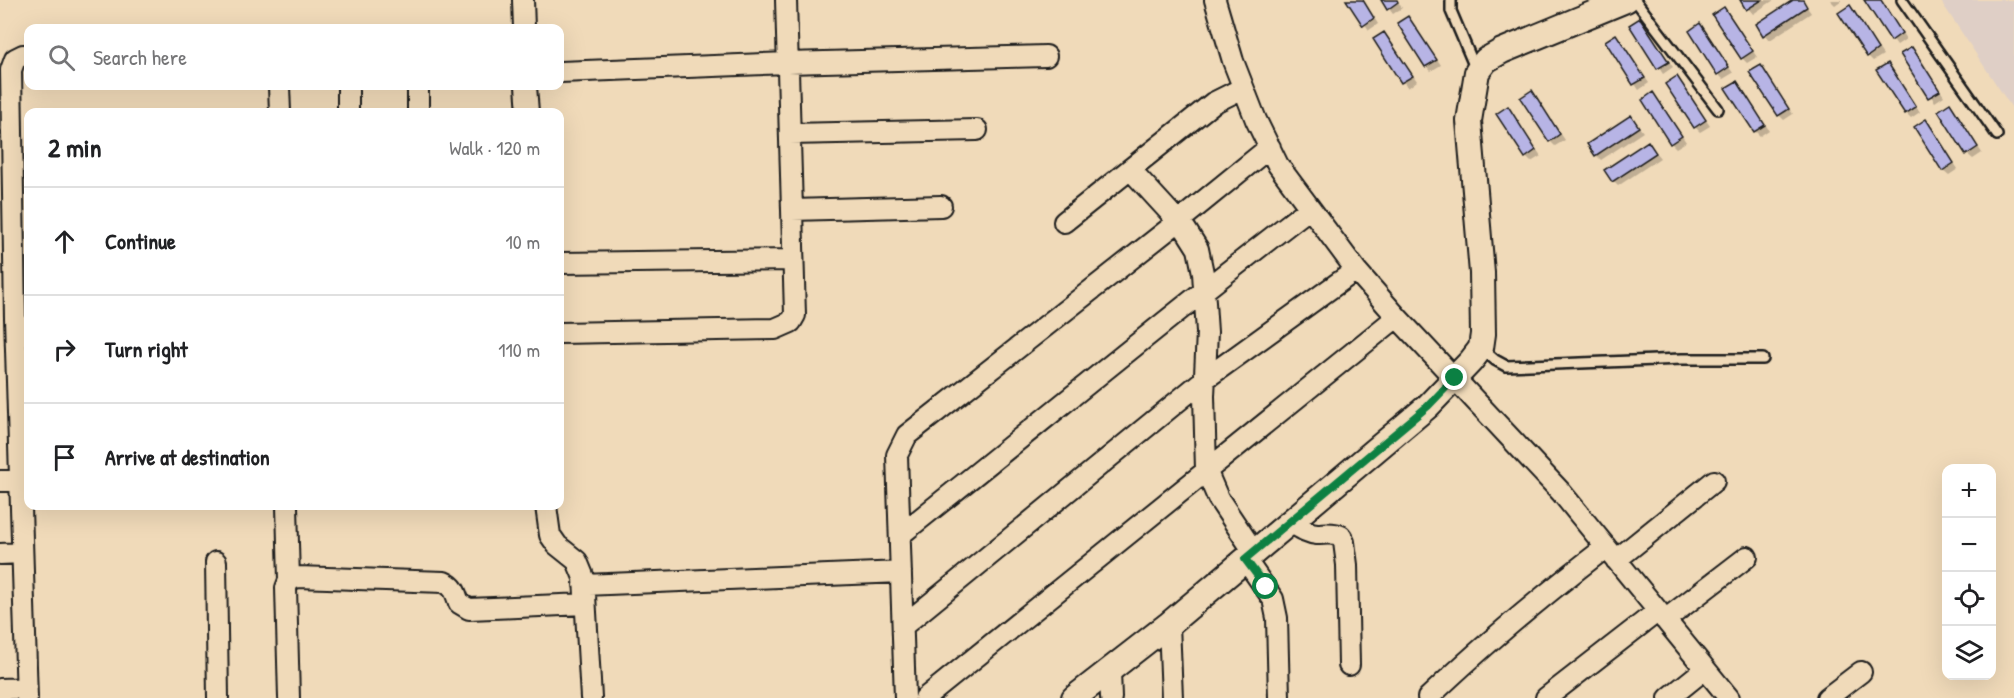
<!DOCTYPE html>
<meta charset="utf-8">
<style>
body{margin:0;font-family:"Patrick Hand",sans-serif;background:#f6f6f6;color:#202124}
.controls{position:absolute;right:18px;bottom:18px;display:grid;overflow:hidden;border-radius:12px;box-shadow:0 6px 24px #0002}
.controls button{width:54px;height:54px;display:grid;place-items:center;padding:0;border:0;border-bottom:2px solid #e0e0e0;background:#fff;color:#202124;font:30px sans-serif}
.stop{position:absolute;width:18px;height:18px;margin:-14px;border:4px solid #0b8043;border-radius:50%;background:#fff}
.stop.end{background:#0b8043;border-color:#fff;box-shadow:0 2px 6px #0008}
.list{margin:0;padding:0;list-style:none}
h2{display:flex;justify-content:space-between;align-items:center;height:78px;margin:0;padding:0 24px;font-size:26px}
h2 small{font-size:20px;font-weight:400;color:#757577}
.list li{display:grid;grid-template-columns:39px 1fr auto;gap:18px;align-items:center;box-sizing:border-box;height:108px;padding:0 24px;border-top:2px solid #e0e0e0}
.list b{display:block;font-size:22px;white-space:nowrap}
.list em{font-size:20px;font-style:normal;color:#757577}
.icon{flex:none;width:33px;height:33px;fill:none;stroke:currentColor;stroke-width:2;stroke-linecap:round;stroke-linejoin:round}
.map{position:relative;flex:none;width:2014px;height:698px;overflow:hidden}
.search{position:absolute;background:#fff;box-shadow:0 6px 24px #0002;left:24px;top:24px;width:540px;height:66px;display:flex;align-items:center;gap:15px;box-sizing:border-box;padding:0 21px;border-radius:12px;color:#757577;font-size:22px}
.panel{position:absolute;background:#fff;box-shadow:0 6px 24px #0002;left:24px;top:108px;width:540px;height:402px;border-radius:12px}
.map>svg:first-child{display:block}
.built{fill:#dfcfc6}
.shadow{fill:#0003}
.building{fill:#b7b4e5;stroke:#1c1c1c;stroke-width:1.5}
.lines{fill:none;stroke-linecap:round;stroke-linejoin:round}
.service-casing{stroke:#1c1c1c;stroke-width:14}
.minor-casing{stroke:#1c1c1c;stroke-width:24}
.tertiary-casing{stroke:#1c1c1c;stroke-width:28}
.service{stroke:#f0dab9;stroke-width:9}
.minor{stroke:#f0dab9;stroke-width:20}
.tertiary{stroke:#f0dab9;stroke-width:24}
.route{stroke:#0b8043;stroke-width:8}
</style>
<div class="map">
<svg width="2014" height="698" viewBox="0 0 2014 698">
<rect width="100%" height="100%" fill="#f0dab9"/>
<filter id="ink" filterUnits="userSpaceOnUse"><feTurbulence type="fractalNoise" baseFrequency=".0167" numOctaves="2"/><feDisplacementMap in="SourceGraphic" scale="12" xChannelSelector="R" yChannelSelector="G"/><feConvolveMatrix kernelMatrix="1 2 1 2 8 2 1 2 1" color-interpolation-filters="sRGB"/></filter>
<g filter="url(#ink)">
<!-- built -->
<path class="built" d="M1941 0H2014V111L1940 0Z"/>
<!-- shadow -->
<path class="shadow" d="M1348 0H1363L1378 24 1369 30Z
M1382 0H1397L1402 8 1393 14Z
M1741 0H1774L1753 14Z
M1795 0H1802L1811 13 1770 40 1758 25Z
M1830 0H1842L1835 5Z
M1866 0H1881L1906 39 1897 45Z
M1850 7 1883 55 1873 61 1868 56Z
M1724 9 1757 57 1747 63 1742 58Z
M1408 17 1441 65 1431 71 1426 66Z
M1640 20 1673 67 1663 74 1631 26Z
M1700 25 1733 73 1723 79 1718 74Z
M1384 33 1417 81 1408 88 1375 40Z
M1616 36 1649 83 1639 90 1607 42Z
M1911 48 1944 96 1935 102 1902 55Z
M1888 64 1920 112 1911 118 1906 113Z
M1760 67 1793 114 1784 120 1779 115Z
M1677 78 1710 126 1700 132 1695 127Z
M1737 83 1769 130 1760 136 1755 131Z
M1532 92 1565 140 1555 146 1550 141Z
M1653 94 1686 142 1676 148 1671 143Z
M1508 108 1541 156 1531 162 1526 157Z
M1954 110 1982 153 1973 159 1967 154Z
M1631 117 1643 132 1601 160 1596 155Z
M1930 126 1958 169 1949 175 1943 170Z
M1648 143 1660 158 1618 186 1613 181Z"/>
<!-- building -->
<path class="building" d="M1346 0H1363L1374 18 1363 26Z
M1381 0H1397L1398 2 1387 10Z
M1740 0H1762L1746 10Z
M1793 0H1803L1807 7 1763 36 1756 24Z
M1864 0H1881L1902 33 1891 41Z
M1850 5 1878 49 1867 57 1838 13Z
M1724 7 1753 51 1741 59 1712 15Z
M1408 16 1437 60 1425 67 1397 23Z
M1640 18 1669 62 1657 69 1629 25Z
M1700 23 1729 67 1717 75 1689 31Z
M1384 32 1413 76 1401 83 1373 39Z
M1616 34 1645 78 1633 85 1605 41Z
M1912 47 1940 91 1928 98 1900 54Z
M1888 63 1916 107 1905 114 1876 70Z
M1761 65 1789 109 1778 116 1749 72Z
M1677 76 1706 120 1694 128 1665 84Z
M1737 81 1765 125 1754 132 1725 88Z
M1532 90 1560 134 1549 142 1520 98Z
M1653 92 1682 136 1670 144 1642 100Z
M1950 103 1978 147 1966 155 1938 111Z
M1508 106 1536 150 1525 158 1496 114Z
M1631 115 1639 127 1595 156 1587 144Z
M1926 119 1954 163 1942 171 1914 127Z
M1648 141 1656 153 1612 182 1604 170Z"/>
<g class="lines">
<defs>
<path id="service" d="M1451 0V11L1476 70
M1635 0 1718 109
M1902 0 1997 135
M1481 348 1495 360 1506 366 1682 359H1763"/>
<path id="minor" d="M523 0 524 28
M1215 0 1233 61 1256 120 1278 165 1310 208 1356 270 1397 317 1561 492 1729 698
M560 72 788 63 1046 56
M279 86 280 112
M348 86V112
M418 86V112
M526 86 528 112
M790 134 977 130
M1130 169 1186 230 1198 249 1203 273 1207 332 1204 396 1206 470 1218 498 1254 552
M792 210 941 206
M1064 222 1213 103 1243 88
M560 263 793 260
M560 333 775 329 791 322 795 315 786 0
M0 481H20
M287 506 289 580
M546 506 550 535 557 545 577 561 584 578 591 698
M1290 522C1299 527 1306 533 1317 534 1325 534 1333 532 1341 536L1344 542 1347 565 1349 665
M900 535C1037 426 1171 314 1310 208
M0 554 22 553
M1245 559 1273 599 1277 618 1279 698
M1616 560 1714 481
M216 562 218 698
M584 585 901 572
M1665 620 1747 557
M1169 624 1172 698
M903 626 1205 379 1356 270
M1110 671 1111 698
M0 689 26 688
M27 698 15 318 11 70 15 59 23 55H28
M289 698 286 588 289 580 298 577 444 582C454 586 456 593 459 603L469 609 585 604
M905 698 897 455 907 435 1179 221 1270 147
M925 698 1397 317
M1428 698C1484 644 1544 595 1606 547
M1546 698 1658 611
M1669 698 1705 669
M1827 698 1861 672"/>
<path id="tertiary" d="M1074 698 1169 624 1428 406 1471 361 1481 348 1483 334 1482 273 1469 121 1477 72 1486 60 1502 51 1626 0"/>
</defs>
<!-- service casing -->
<use href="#service" class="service-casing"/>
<!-- minor casing -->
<use href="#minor" class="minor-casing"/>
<!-- tertiary casing -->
<use href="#tertiary" class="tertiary-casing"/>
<!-- service -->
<use href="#service" class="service"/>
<!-- minor -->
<use href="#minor" class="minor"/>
<!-- tertiary -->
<use href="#tertiary" class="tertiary"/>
</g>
</g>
<g class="lines" filter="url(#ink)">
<!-- route -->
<path class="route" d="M1266 587 1245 559 1428 406 1455 378"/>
</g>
</svg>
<div class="controls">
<button>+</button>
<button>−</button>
<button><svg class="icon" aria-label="locate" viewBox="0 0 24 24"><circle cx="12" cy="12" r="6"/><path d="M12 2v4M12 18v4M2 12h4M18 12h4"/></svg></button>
<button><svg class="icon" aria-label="layers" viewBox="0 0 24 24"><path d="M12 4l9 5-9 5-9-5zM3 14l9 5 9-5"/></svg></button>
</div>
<div class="stop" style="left:1266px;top:587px"></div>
<div class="stop end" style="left:1455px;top:378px"></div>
<div class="search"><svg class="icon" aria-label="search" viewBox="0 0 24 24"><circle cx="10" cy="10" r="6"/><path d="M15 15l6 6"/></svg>Search here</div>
<section class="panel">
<h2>2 min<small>Walk · 120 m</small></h2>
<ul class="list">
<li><svg class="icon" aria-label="ahead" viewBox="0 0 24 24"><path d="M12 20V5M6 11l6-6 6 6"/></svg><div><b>Continue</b></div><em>10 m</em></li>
<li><svg class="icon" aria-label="right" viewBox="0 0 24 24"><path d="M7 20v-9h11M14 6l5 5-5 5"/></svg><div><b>Turn right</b></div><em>110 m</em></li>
<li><svg class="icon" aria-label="arrive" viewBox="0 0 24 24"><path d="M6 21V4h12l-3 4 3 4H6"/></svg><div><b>Arrive at destination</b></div></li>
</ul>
</section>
</div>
